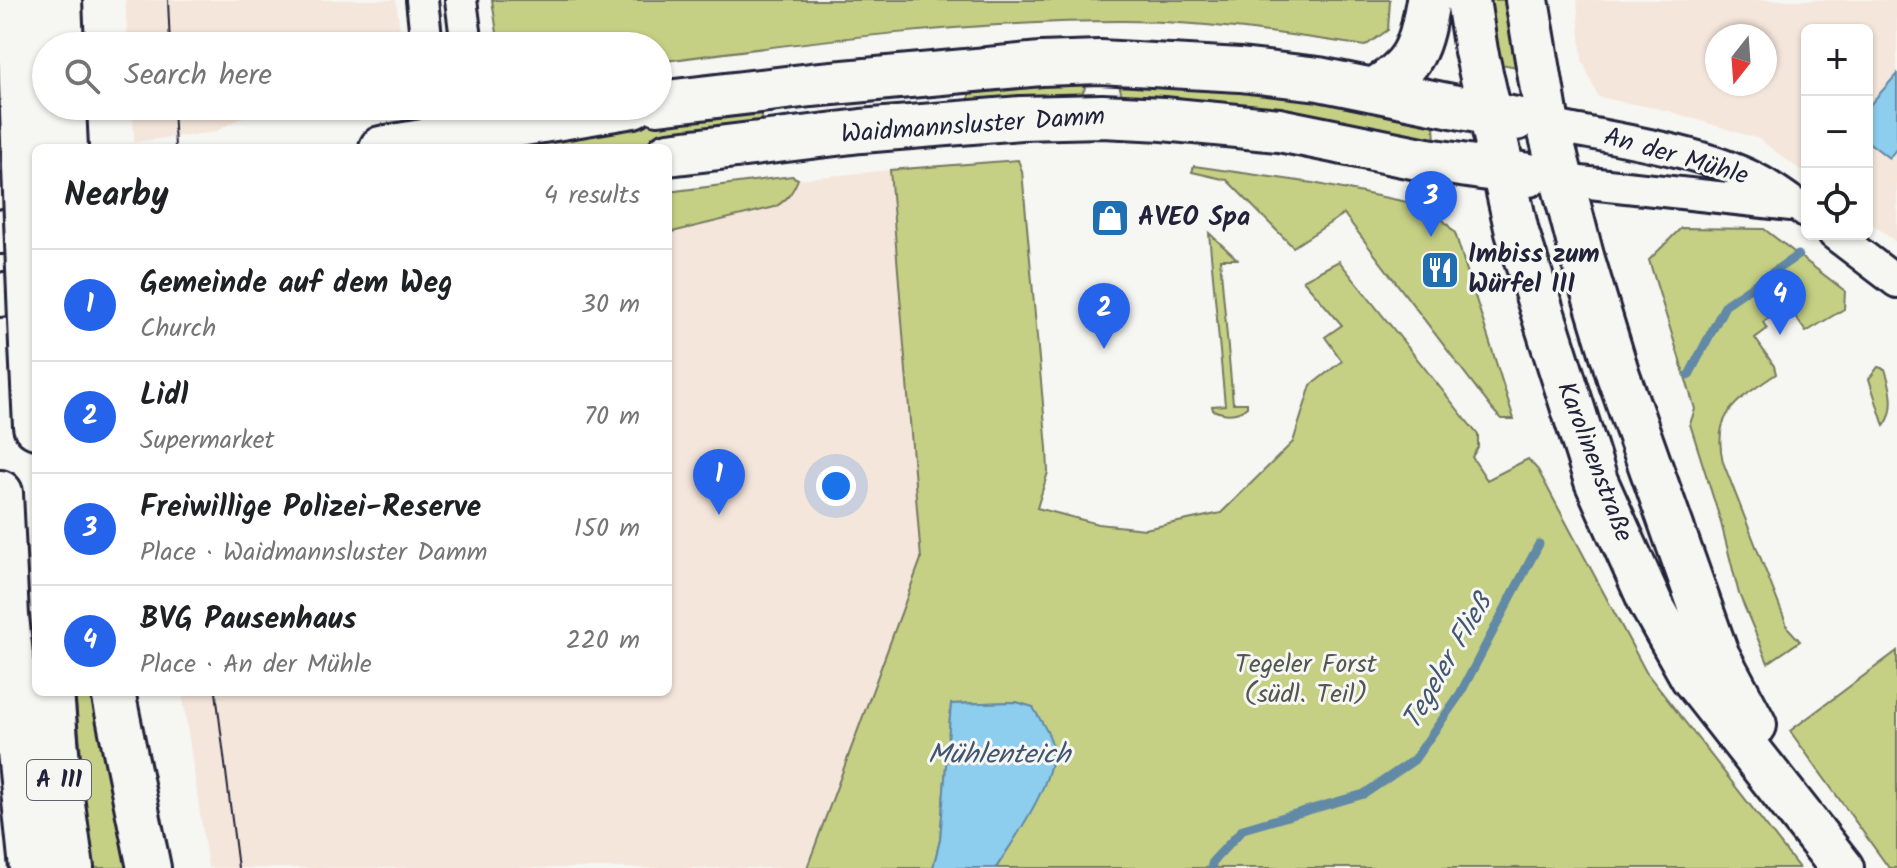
<!DOCTYPE html>
<meta charset="utf-8">
<style>
body{margin:0;font-family:Kalam,sans-serif;background:#f6f6f6;color:#202124}
.controls{position:absolute;right:24px;top:24px;display:grid;overflow:hidden;border-radius:12px;box-shadow:0 2px 6px #0004}
.controls button{width:72px;height:72px;display:grid;place-items:center;padding:0;border:0;border-bottom:2px solid #e0e0e0;background:#fff;color:#202124;font:40px sans-serif}
.compass{position:absolute;left:1705px;top:24px;width:72px;height:72px;border-radius:50%;background:#fff;box-shadow:0 2px 6px #0004;rotate:197deg}
.you{position:absolute;left:836px;top:486px;width:28px;height:28px;margin:-20px;border:6px solid #fff;border-radius:50%;background:#1a73e8;box-shadow:0 0 0 12px #1a73e833}
.badge{display:grid;place-items:center;width:52px;height:52px;border-radius:50%;background:#2563eb;color:#fff;font-size:26px;font-weight:700}
.pin{position:absolute;translate:-50% -66px;filter:drop-shadow(0 2px 4px #0008)}
.pin::after{content:'';position:absolute;top:42px;width:28px;height:24px;background:inherit;clip-path:polygon(0 0,100% 0,50% 100%)}
.list{margin:0;padding:0;list-style:none}
h2{display:flex;justify-content:space-between;align-items:center;height:104px;margin:0;padding:0 32px;font-size:34px}
h2 small{font-size:26px;font-weight:400;color:#757577}
.list li{display:grid;grid-template-columns:52px 1fr auto;gap:24px;align-items:center;box-sizing:border-box;height:112px;padding:0 32px;border-top:2px solid #e0e0e0}
.list b{display:block;font-size:30px;white-space:nowrap}
.list p{margin:0;font-size:26px;white-space:nowrap;color:#757577}
.list em{font-size:26px;font-style:normal;color:#757577}
.icon{flex:none;width:44px;height:44px;fill:none;stroke:currentColor;stroke-width:2;stroke-linecap:round;stroke-linejoin:round}
.map{position:relative;flex:none;width:1897px;height:868px;overflow:hidden}
.search{position:absolute;background:#fff;box-shadow:0 2px 6px #0004;left:32px;top:32px;width:640px;height:88px;display:flex;align-items:center;gap:20px;box-sizing:border-box;padding:0 28px;border-radius:44px;color:#757577;font-size:30px}
.panel{position:absolute;background:#fff;box-shadow:0 2px 6px #0004;left:32px;top:144px;width:640px;height:552px;border-radius:12px}
.map>svg:first-child{display:block}
.built{fill:#f5e6db;fill-rule:evenodd}
.green{fill:#c5d084;stroke:#747960;stroke-width:2}
.water{fill:#8dcdee;stroke:#6289a6;stroke-width:2}
.lines{fill:none;stroke-linecap:round;stroke-linejoin:round}
.stream{stroke:#6289a6;stroke-width:9}
.minor-casing{stroke:#22223b;stroke-width:36}
.secondary-casing{stroke:#22223b;stroke-width:48}
.motorway-casing{stroke:#22223b;stroke-width:50}
.minor{stroke:#f6f6f2;stroke-width:30}
.secondary{stroke:#f6f6f2;stroke-width:42}
.motorway{stroke:#f6f6f2;stroke-width:44}
.tram{stroke:#22223b;stroke-width:2}
.motorway-bridge-casing{stroke:#22223b;stroke-width:50;stroke-linecap:butt}
.motorway-bridge{stroke:#f6f6f2;stroke-width:44}
.labels{text-anchor:middle;dominant-baseline:central;stroke-width:6;stroke-linejoin:round;paint-order:stroke}
.shield{fill:#f6f6f2;stroke:#626272;stroke-width:2}
.shield-label{font-size:24px;font-weight:bold;fill:#22223b}
.street-label{font-size:26px;fill:#22223b;stroke:#f6f6f2}
.poi-label{font-size:26px;font-weight:bold;fill:#22223b;stroke:#f6f6f2;text-anchor:start}
.park-label{font-size:26px;fill:#535651;stroke:#f6f6f2}
.water-label{font-size:28px;font-style:italic;fill:#425571;stroke:#f6f6f2}
</style>
<div class="map">
<svg width="1897" height="868" viewBox="0 0 1897 868">
<rect width="100%" height="100%" fill="#f6f6f2"/>
<filter id="ink" filterUnits="userSpaceOnUse"><feTurbulence type="fractalNoise" baseFrequency=".0125" numOctaves="2"/><feDisplacementMap in="SourceGraphic" scale="16" xChannelSelector="R" yChannelSelector="G"/><feConvolveMatrix kernelMatrix="1 2 1 2 8 2 1 2 1" color-interpolation-filters="sRGB"/></filter>
<g filter="url(#ink)">
<!-- built -->
<path class="built" d="M125 0H396L402 46H128Z
M1577 0H1897V74L1867 108V30H1807V175L1759 139 1669 111 1598 97 1582 60ZM1717 36H1765V84H1717Z
M133 106H262L215 132 134 142Z
M1867 141 1889 158 1897 148V243L1867 220Z
M890 170 921 559 807 868H208L182 692H668V233L775 207 794 188 798 179Z"/>
<!-- green -->
<path class="green" d="M492 0H1390L1388 30 1365 46C1286 34 1202 21 1123 21 968 21 811 41 658 62V46H499Z
M1481 0H1506L1517 67 1495 63Z
M1081 81 1085 88 1079 98 969 106V93L981 88Z
M1215 82 1389 112 1434 125 1435 142 1355 124 1279 112 1122 96 1119 84Z
M760 105 762 127 607 148H526L525 138Z
M1018 160 1022 171 1047 448 1048 472 1037 508 1098 524 1145 529 1221 513 1293 442 1311 385 1342 361 1325 337 1342 325 1303 280 1339 261 1478 435V447L1472 457 1487 480 1528 459 1538 470 1646 672 1799 868H996L1030 813 1033 707 1016 702 951 704 940 840 933 868H807L921 559 890 170Z
M1194 166 1313 183 1422 205 1435 211 1455 233 1514 419H1501L1493 410 1344 214 1293 247 1227 180 1192 172Z
M792 176 798 179C793 192 787 200 775 207L668 233V192Z
M1681 228 1764 229 1845 291 1844 309 1806 332 1787 305 1763 322 1767 329 1755 338 1774 366 1776 374C1740 399 1711 412 1723 462L1788 628 1800 641 1768 663 1739 594 1720 519 1690 424 1695 409 1649 260Z
M1209 233 1237 259H1220L1233 403H1247V407C1237 416 1225 415 1213 410L1212 406 1225 405Z
M1878 367 1885 369C1891 387 1897 410 1884 426L1869 379Z
M1897 651V868H1889L1790 731Z
M75 692H94L128 868H92Z"/>
<!-- water -->
<path class="water" d="M1897 74V148L1889 158 1867 141V108Z
M1016 702 1033 707C1038 717 1048 730 1051 741 1060 776 1014 839 996 868H933L940 840 951 704Z"/>
<g class="lines">
<!-- stream -->
<path class="stream" d="M1689 375 1726 304 1798 255
M1211 868 1213 861 1243 829 1364 794 1414 760 1460 694 1539 544"/>
<defs>
<path id="minor" d="M422 0 427 46
M461 0 467 46
M434 106 440 148
M1548 125C1611 138 1700 150 1756 179 1774 188 1791 201 1807 213
M1562 180 1791 205
M1834 234 1897 282"/>
<path id="secondary" d="M1468 0 1476 51 1517 232 1596 481 1651 604 1692 677 1842 868
M1527 0 1548 125 1582 256 1618 375 1717 654 1755 725
M1373 90C1416 66 1420 46 1428 0
M658 103 811 85 1041 64 1100 62 1240 70 1319 79 1516 119
M381 148 633 106
M668 154 861 131 1021 118 1102 116 1163 119 1279 130 1427 160 1529 175
M0 232 36 224
M0 295 36 288
M113 692 149 868"/>
<path id="motorway" d="M19 0 25 168
M59 0 61 46
M63 106 65 148
M32 345 36 426
M0 493 6 616 32 868
M51 692 58 775 71 868"/>
</defs>
<!-- minor casing -->
<use href="#minor" class="minor-casing"/>
<!-- secondary casing -->
<use href="#secondary" class="secondary-casing"/>
<!-- motorway casing -->
<use href="#motorway" class="motorway-casing"/>
<!-- minor -->
<use href="#minor" class="minor"/>
<!-- secondary -->
<use href="#secondary" class="secondary"/>
<!-- motorway -->
<use href="#motorway" class="motorway"/>
<!-- tram -->
<path class="tram" d="M168 0 170 46
M173 106 175 148
M216 692 238 868"/>
<defs>
<path id="motorway-bridge" d="M25 168 32 345"/>
</defs>
<!-- motorway-bridge casing -->
<use href="#motorway-bridge" class="motorway-bridge-casing"/>
<!-- motorway-bridge -->
<use href="#motorway-bridge" class="motorway-bridge"/>
</g>
</g>
<!-- icons -->
<defs>
<symbol id="shop-square" viewBox="-11 -11 22 22"><rect x="-9" y="-9" width="18" height="18" rx="4" fill="#1f6fb2" stroke="#f6f6f2"/><path d="M-5-2.5h2.3a2.7 3.5 0 0 1 5.4 0H5L5.5 6h-11ZM-1.5-2.5h3a1.5 2.3 0 0 0-3 0Z" fill="#fff"/></symbol>
<symbol id="restaurant-square" viewBox="-11 -11 22 22"><rect x="-9" y="-9" width="18" height="18" rx="4" fill="#1f6fb2" stroke="#f6f6f2"/><path d="M-5-6h1v4h1v-4h1v4h1v-4h1v5L-1.5 .5V6h-2V.5L-5-1ZM5-6V6H3V1.5H1.5Q1.5-4 5-6Z" fill="#fff"/></symbol>
</defs>
<g fill-rule="evenodd">
<use href="#shop-square" x="1088" y="196" width="44" height="44"/>
<use href="#restaurant-square" x="1418" y="248" width="44" height="44"/>
</g>
<g class="labels">
<!-- shield labels -->
<rect class="shield" x="27" y="760" width="64" height="40" rx="6"/>
<g class="shield-label">
<text x="59" y="780">A 111</text>
</g>
<!-- street labels -->
<g class="street-label">
<text transform="translate(973 126) rotate(-4)">Waidmannsluster Damm</text>
<text transform="translate(1676 157) rotate(16)">An der Mühle</text>
<text transform="translate(1594 462) rotate(69)">Karolinenstraße</text>
</g>
<!-- poi labels -->
<g class="poi-label">
<text x="1138" y="218">AVEO Spa</text>
<text x="1468" y="255">Imbiss zum<tspan x="1468" dy="30">Würfel III</tspan></text>
</g>
<!-- park labels -->
<g class="park-label">
<text x="1306" y="665">Tegeler Forst<tspan x="1306" dy="30">(südl. Teil)</tspan></text>
</g>
<!-- water labels -->
<g class="water-label">
<text transform="translate(1448 662) rotate(-60)">Tegeler Fließ</text>
<text x="999" y="755">Mühlenteich</text>
</g>
</g>
</svg>
<div class="controls">
<button>+</button>
<button>−</button>
<button><svg class="icon" aria-label="locate" viewBox="0 0 24 24"><circle cx="12" cy="12" r="6"/><path d="M12 2v4M12 18v4M2 12h4M18 12h4"/></svg></button>
</div>
<svg class="compass" viewBox="-18 -18 36 36"><path d="M0-13l5 13h-10z" fill="#e53935"/><path d="M0 13l5-13h-10z" fill="#757577"/></svg>
<div class="you"></div>
<div class="pin badge" style="left:719px;top:515px">1</div>
<div class="pin badge" style="left:1104px;top:349px">2</div>
<div class="pin badge" style="left:1431px;top:237px">3</div>
<div class="pin badge" style="left:1780px;top:335px">4</div>
<div class="search"><svg class="icon" aria-label="search" viewBox="0 0 24 24"><circle cx="10" cy="10" r="6"/><path d="M15 15l6 6"/></svg>Search here</div>
<section class="panel">
<h2>Nearby<small>4 results</small></h2>
<ul class="list">
<li><span class="badge">1</span><div><b>Gemeinde auf dem Weg</b><p>Church</p></div><em>30 m</em></li>
<li><span class="badge">2</span><div><b>Lidl</b><p>Supermarket</p></div><em>70 m</em></li>
<li><span class="badge">3</span><div><b>Freiwillige Polizei-Reserve</b><p>Place · Waidmannsluster Damm</p></div><em>150 m</em></li>
<li><span class="badge">4</span><div><b>BVG Pausenhaus</b><p>Place · An der Mühle</p></div><em>220 m</em></li>
</ul>
</section>
</div>
